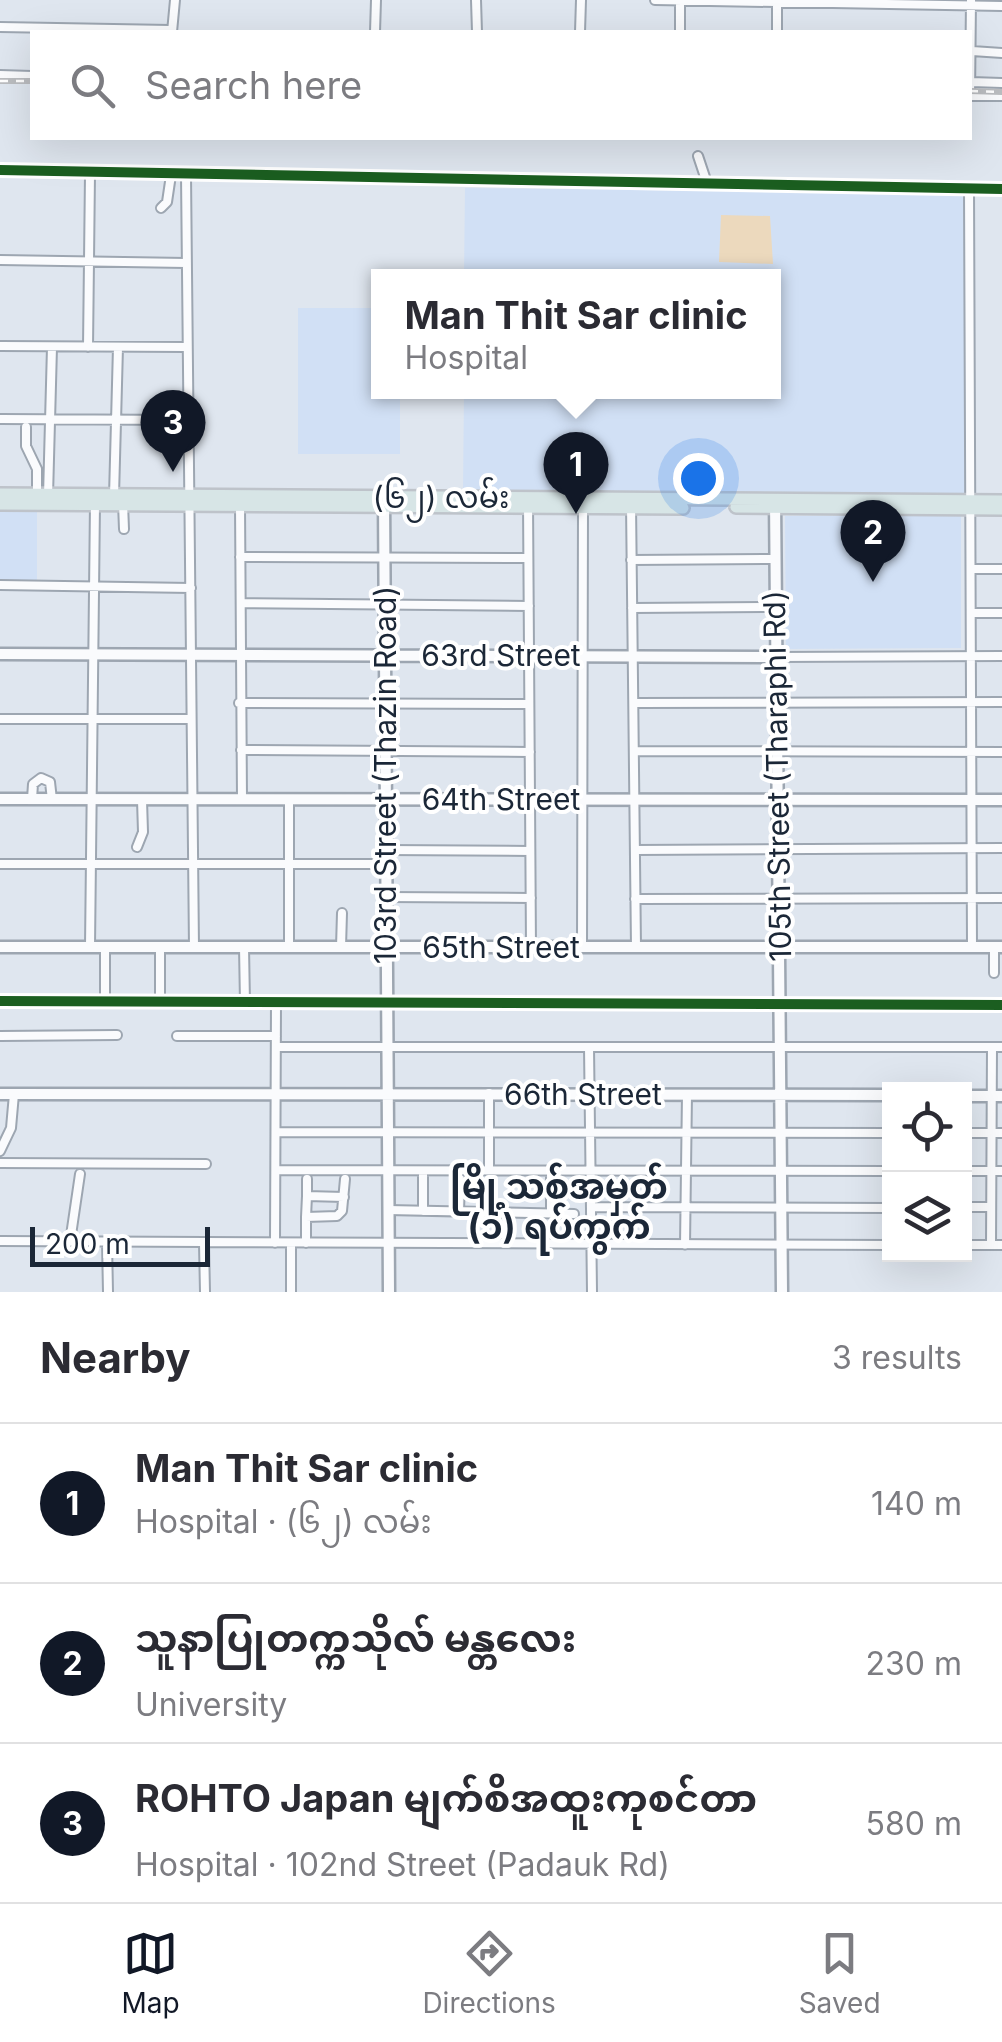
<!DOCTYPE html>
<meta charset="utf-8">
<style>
body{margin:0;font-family:Inter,"Noto Sans Myanmar",sans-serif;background:#f7f7f7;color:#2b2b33}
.controls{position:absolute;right:30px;bottom:30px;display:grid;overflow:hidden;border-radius:0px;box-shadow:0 10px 40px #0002}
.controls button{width:90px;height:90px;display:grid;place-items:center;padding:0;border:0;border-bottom:2px solid #e1e1e2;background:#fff;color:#2b2b33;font:50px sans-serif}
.scale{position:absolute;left:30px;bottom:25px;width:180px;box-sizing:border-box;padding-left:10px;border:5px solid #1b2737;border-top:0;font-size:28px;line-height:35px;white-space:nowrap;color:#1b2737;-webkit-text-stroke:8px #fff;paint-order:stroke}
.you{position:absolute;left:698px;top:478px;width:35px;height:35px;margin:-25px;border:8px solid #fff;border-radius:50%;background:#1a73e8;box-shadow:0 0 0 15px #1a73e833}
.badge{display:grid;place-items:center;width:65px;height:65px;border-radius:50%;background:#111827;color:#fff;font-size:32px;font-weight:700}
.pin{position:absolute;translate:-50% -82px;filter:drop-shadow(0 2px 5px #0008)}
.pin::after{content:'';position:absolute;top:52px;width:35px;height:30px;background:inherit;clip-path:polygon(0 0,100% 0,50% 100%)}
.popup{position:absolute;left:371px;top:269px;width:410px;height:130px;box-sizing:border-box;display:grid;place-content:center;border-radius:0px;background:#fff;filter:drop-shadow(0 2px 8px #0005);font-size:32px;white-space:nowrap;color:#7c7c81}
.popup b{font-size:38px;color:#2b2b33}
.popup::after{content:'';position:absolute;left:50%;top:100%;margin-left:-20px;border:20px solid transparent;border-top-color:#fff}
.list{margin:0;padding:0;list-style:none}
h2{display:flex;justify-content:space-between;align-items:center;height:130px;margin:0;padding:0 40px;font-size:42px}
h2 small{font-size:32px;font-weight:400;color:#7c7c81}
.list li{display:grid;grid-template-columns:65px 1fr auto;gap:30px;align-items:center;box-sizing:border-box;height:160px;padding:0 40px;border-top:2px solid #e1e1e2}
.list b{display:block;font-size:38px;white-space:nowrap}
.list p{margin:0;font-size:32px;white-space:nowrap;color:#7c7c81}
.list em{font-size:32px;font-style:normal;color:#7c7c81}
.icon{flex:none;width:55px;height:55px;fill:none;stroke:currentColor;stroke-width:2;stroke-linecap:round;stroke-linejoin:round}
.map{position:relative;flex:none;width:1002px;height:1292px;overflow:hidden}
.search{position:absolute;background:#fff;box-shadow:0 10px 40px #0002;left:30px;right:30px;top:30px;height:110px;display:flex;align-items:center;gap:25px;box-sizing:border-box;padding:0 35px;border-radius:0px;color:#7c7c81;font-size:38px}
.sheet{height:610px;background:#fff}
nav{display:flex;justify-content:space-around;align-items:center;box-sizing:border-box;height:140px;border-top:2px solid #e1e1e2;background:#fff;font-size:28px;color:#7c7c81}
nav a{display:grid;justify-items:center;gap:5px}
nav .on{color:#111827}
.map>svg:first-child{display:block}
.built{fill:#d1e0f5}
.green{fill:#ecd9bd}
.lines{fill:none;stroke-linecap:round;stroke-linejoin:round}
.street-casing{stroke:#9da6b1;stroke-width:12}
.secondary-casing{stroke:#9da6b1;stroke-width:15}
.primary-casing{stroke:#bec3ca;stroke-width:16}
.street{stroke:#fafbfd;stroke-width:8}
.secondary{stroke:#fafbfd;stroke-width:10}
.primary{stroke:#d7e5e6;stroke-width:11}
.rail-casing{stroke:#bbbdc0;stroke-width:6}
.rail{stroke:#fff;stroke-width:2.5;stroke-dasharray:8;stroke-linecap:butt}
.cycleway-casing{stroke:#fff;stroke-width:16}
.cycleway{stroke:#1b5e20;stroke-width:10}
.labels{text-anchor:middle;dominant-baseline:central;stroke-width:8;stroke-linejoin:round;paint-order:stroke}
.street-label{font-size:30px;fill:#1b2737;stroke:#fff}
.quarter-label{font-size:35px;font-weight:bold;fill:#1b2737;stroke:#fff}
</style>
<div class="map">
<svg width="1002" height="1292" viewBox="0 0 1002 1292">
<rect width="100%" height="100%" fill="#dfe6ef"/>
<!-- built -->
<path class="built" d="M465 188 964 194 966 494 463 490 464 392H774V276H464Z
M298 308H378V392H400V454H298Z
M0 509H37V583L0 582Z
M961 515V648L786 649 785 516Z"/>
<!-- green -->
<path class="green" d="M721 215 770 216 773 264 719 262Z"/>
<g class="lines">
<defs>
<path id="street" d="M476 0 477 32
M655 0 1002 6
M680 0V32
M971 0 970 96H1002
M0 27 170 30
M172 32 175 0
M375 32 376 0
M580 32 581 0
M777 32V2
M972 51 1002 53
M0 75 32 76
M971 82 1002 83
M698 156 707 183
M0 170 1002 189
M186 175 194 947
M969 188 972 947
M161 208 167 202 171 175
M0 260 186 263
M0 346 187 347
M88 347 90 174
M0 419 188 420
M26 427V446L37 469V494
M48 496 52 347
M114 496 118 347
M528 502 531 947
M123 503 124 529
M631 504 636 947
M240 505 242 799
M240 557 528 558
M631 560 775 559
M974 569H1002
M0 585 191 588
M241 603 529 606
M632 608 775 607
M973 613H1002
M776 657 1002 656
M239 703 529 704
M635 703 1002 702
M0 719H191
M241 750 530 752
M635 751 1002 752
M32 799 33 784 41 778 50 782 52 800
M289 799V947
M137 847 143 832 142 800
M385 850 530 851
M635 850 1002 848
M0 864H385
M385 897 531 898
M635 899 1002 898
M90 947 95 503
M105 947V1002
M244 947 245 1003
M341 947 342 913
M582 947 583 506
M994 947V973
M0 1001 1002 1005
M160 1002V947
M0 1036 117 1035
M177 1036H276
M276 1047H1002
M589 1047 592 1292
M276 1132 890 1133
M964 1133H1002
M0 1151 11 1128 14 1094
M0 1163 206 1164
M277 1170 890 1171
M489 1170V1093
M423 1171V1211
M964 1171H1002
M307 1196V1179
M591 1207 890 1208
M964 1207H991
M388 1210 574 1214
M459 1211 460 1179
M551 1214V1170
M306 1217 307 1196 344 1197
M0 1241 890 1245
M70 1242 80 1174
M107 1242 108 1292
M275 1243 276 1003
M306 1243V1217L337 1216 342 1211 345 1179
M204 1244 205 1292
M685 1245 687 1094
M964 1245H1002
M991 1245 992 1047
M291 1292V1243"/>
<path id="secondary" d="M384 498 389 1292
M775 500 782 1292
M0 654 776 657
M0 799 1002 800
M0 947H1002
M0 1094 890 1095
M964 1096H1002"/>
<path id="primary" d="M0 494 1002 501
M0 504 683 508
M736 507 1002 509"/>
</defs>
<!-- street casing -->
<use href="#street" class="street-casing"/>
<!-- secondary casing -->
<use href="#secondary" class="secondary-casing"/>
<!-- primary casing -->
<use href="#primary" class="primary-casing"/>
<!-- street -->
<use href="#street" class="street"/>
<!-- secondary -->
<use href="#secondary" class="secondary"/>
<!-- primary -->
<use href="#primary" class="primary"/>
<defs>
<path id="rail" d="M0 81H32
M970 91 1002 92"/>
</defs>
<!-- rail casing -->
<use href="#rail" class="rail-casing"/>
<!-- rail -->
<use href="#rail" class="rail"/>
<defs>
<path id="cycleway" d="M0 170 1002 189
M0 1001 1002 1005"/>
</defs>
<!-- cycleway casing -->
<use href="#cycleway" class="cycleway-casing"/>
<!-- cycleway -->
<use href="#cycleway" class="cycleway"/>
</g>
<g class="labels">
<!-- street labels -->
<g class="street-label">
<text x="441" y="497">(၆၂) လမ်း</text>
<text x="501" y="655">63rd Street</text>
<text transform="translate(385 775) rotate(-90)">103rd Street (Thazin Road)</text>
<text transform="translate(777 776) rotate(-91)">105th Street (Tharaphi Rd)</text>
<text x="501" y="799">64th Street</text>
<text x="501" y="947">65th Street</text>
<text x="583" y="1094">66th Street</text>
</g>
<!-- quarter labels -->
<g class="quarter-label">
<text x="559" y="1186">မြို့သစ်အမှတ်<tspan x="559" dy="40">(၁) ရပ်ကွက်</tspan></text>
</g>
</g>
</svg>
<div class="controls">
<button><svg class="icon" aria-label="locate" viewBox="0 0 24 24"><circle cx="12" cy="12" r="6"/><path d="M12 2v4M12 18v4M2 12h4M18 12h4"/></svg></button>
<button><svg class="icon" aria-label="layers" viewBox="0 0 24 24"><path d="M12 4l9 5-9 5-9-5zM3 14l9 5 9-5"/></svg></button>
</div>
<div class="scale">200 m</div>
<div class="you"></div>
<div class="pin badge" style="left:576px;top:514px">1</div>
<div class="popup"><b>Man Thit Sar clinic</b>Hospital</div>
<div class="pin badge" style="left:873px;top:582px">2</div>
<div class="pin badge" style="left:173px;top:472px">3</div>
<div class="search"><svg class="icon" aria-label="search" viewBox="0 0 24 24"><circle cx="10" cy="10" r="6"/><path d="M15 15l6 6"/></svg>Search here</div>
</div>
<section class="sheet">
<h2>Nearby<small>3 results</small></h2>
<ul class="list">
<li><span class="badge">1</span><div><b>Man Thit Sar clinic</b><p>Hospital · (၆၂) လမ်း</p></div><em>140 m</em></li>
<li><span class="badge">2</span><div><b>သူနာပြုတက္ကသိုလ် မန္တလေး</b><p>University</p></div><em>230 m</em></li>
<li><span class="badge">3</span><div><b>ROHTO Japan မျက်စိအထူးကုစင်တာ</b><p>Hospital · 102nd Street (Padauk Rd)</p></div><em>580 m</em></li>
</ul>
</section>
<nav>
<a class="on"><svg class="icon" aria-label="map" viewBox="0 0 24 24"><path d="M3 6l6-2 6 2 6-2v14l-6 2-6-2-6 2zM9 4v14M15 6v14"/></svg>Map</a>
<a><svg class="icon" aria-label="directions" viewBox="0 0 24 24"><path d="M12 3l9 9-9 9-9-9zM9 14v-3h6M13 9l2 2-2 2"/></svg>Directions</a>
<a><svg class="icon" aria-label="saved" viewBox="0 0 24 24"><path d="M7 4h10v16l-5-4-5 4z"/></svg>Saved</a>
</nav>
